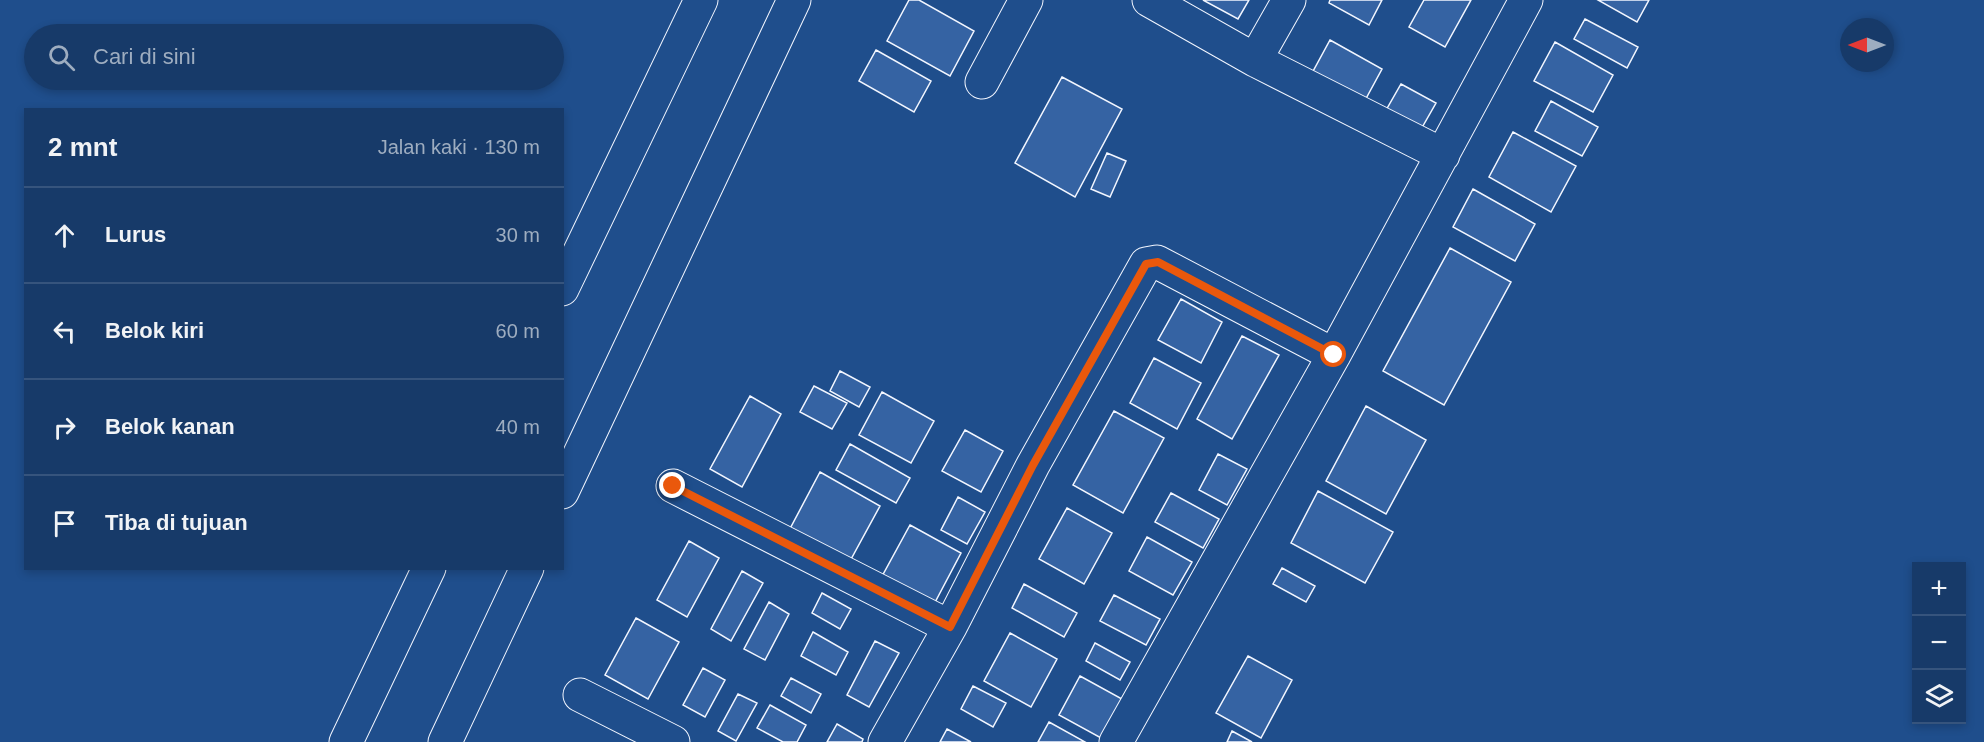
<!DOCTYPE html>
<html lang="id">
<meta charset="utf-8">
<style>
body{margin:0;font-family:Arial,sans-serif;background:#20416f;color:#f1f3f6}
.controls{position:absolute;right:18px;bottom:18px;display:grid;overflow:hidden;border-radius:0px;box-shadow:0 3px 9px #0003}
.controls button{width:54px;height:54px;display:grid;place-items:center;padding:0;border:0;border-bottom:2px solid #36547d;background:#173a69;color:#f1f3f6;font:30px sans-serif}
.compass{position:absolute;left:1840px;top:18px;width:54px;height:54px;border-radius:50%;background:#173a69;box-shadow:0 3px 9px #0003;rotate:270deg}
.stop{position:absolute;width:18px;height:18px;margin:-14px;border:4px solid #ea580c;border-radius:50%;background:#fff}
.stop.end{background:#ea580c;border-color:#fff;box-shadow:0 2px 6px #0008}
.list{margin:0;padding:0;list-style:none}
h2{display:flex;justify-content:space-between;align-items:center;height:78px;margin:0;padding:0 24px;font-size:26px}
h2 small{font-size:20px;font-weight:400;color:#9eadc0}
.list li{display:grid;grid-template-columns:39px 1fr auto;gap:18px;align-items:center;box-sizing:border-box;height:96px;padding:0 24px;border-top:2px solid #36547d}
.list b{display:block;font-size:22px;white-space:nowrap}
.list em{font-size:20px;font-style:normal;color:#9eadc0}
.icon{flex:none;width:33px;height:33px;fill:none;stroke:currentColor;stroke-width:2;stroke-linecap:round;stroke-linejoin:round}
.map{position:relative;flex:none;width:1984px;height:742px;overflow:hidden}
.search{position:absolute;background:#173a69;box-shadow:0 3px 9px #0003;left:24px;top:24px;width:540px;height:66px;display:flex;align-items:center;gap:15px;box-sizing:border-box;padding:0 21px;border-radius:33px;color:#9eadc0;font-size:22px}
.panel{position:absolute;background:#173a69;box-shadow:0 3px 9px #0003;left:24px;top:108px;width:540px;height:462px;border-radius:0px}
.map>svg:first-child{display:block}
.building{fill:#3563a3;stroke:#f2f6ff;stroke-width:1.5}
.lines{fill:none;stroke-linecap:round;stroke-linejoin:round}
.street-casing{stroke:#f2f6ff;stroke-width:35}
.secondary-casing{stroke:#f2f6ff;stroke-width:35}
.street{stroke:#1f4e8c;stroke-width:33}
.secondary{stroke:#1f4e8c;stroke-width:33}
.route{stroke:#ea580c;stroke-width:8}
</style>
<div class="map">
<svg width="1984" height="742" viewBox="0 0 1984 742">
<rect width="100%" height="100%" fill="#1f4e8c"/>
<!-- building -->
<path class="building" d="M909 0H919L974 31 950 76 887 41Z
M1203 0H1249L1238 19Z
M1330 0H1382L1369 25 1329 3Z
M1424 0H1471L1445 47 1409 27Z
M1598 0H1649L1637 22Z
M1585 19 1638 47 1627 68 1574 39Z
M1330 40 1382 69 1363 104 1311 75Z
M1555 42 1613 75 1593 112 1534 81Z
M876 50 931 81 914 112 859 81Z
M1062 77 1122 109 1075 197 1015 163Z
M1401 84 1436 103 1420 131 1385 112Z
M1551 101 1598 127 1582 156 1535 131Z
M1513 132 1576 166 1551 212 1489 177Z
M1107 153 1126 161 1110 197 1091 189Z
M1473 189 1535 224 1515 261 1453 227Z
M1450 248 1511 282 1444 405 1383 371Z
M1181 299 1222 322 1201 363 1158 340Z
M1242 336 1279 355 1232 439 1197 419Z
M1154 358 1201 383 1177 429 1130 403Z
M840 371 870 387 859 407 830 391Z
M814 386 847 403 832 429 800 412Z
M882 392 934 421 911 463 859 435Z
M750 396 781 414 742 487 710 469Z
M1366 406 1426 440 1386 514 1326 481Z
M1114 411 1164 438 1123 513 1073 485Z
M965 430 1003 451 981 492 942 471Z
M850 444 910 478 896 503 836 470Z
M1218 454 1247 469 1227 505 1199 490Z
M820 472 880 506 844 572 784 540Z
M1318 491 1393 532 1365 583 1291 543Z
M1171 493 1219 519 1203 548 1155 522Z
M958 497 985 512 967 544 941 530Z
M1067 508 1112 533 1084 584 1039 559Z
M910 525 961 553 932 608 880 580Z
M1147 537 1192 562 1173 595 1129 571Z
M689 541 719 558 687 617 657 600Z
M1282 568 1315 586 1306 602 1273 584Z
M742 571 763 583 731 641 711 629Z
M1024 584 1077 613 1064 637 1012 608Z
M822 593 851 609 840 629 812 613Z
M1114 595 1160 619 1146 645 1100 621Z
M769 602 789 614 765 660 744 649Z
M636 618 679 642 648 699 605 675Z
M813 632 848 652 836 675 801 656Z
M1010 633 1057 659 1031 707 984 681Z
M875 641 899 653 869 707 847 695Z
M1095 643 1130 662 1120 680 1086 661Z
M1248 656 1292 680 1261 738 1216 713Z
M703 668 725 680 705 717 683 705Z
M1080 676 1122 699 1101 738 1059 715Z
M791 678 821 694 811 713 781 696Z
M973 686 1006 703 993 727 961 709Z
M738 694 757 703 736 741 718 731Z
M770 705 806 725 797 742H783L757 728Z
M1049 722 1085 742H1038Z
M837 724 863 739 862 742H827Z
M947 729 971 742H940Z
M1232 731 1252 742H1227Z"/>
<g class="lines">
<defs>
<path id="street" d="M1149 0 1255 60 1443 155
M1255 60 1289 0
M982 82 1026 0
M673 486 950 627
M580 695 673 742
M885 742 950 627 1033 465 1146 264 1157 262 1334 355
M1116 742 1334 355 1526 0"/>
<path id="secondary" d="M562 289 701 0
M562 492 794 0
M346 742 429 568
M445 742 527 568"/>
</defs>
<!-- street casing -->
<use href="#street" class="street-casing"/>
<!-- secondary casing -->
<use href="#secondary" class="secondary-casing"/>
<!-- street -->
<use href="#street" class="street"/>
<!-- secondary -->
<use href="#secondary" class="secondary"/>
</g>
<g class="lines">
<!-- route -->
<path class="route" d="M673 486 950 627 1033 465 1146 264 1158 262 1334 355"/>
</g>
</svg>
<div class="controls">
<button>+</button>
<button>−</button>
<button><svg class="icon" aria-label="layers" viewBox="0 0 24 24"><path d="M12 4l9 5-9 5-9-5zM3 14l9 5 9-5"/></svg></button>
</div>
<svg class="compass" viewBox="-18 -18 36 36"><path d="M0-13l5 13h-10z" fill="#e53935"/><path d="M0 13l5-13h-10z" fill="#9eadc0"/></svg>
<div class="stop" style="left:1334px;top:355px"></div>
<div class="stop end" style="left:673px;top:486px"></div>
<div class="search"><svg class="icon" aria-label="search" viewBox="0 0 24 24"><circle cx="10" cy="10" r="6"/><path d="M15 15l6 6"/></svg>Cari di sini</div>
<section class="panel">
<h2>2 mnt<small>Jalan kaki · 130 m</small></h2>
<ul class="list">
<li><svg class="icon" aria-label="ahead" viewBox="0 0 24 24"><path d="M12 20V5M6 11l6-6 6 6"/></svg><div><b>Lurus</b></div><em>30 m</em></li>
<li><svg class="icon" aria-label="left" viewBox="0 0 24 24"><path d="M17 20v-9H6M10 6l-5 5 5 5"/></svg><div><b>Belok kiri</b></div><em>60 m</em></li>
<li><svg class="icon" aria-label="right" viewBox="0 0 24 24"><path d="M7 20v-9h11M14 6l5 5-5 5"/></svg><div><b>Belok kanan</b></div><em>40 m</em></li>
<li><svg class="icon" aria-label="arrive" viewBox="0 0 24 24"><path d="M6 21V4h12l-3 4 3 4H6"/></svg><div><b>Tiba di tujuan</b></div></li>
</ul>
</section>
</div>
